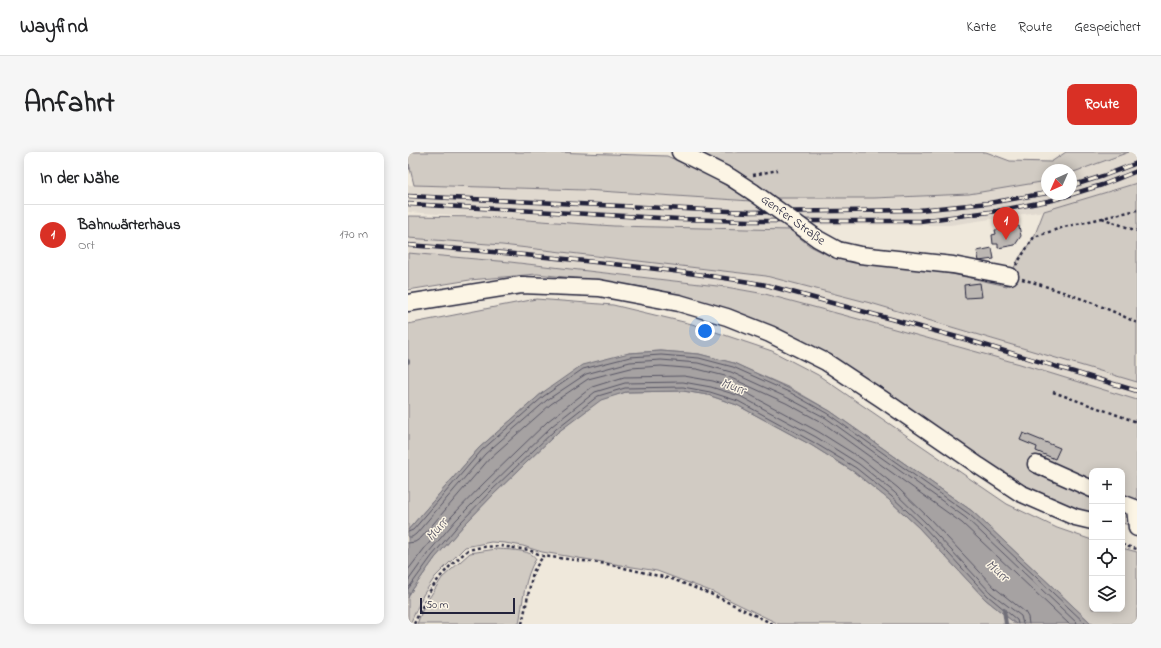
<!DOCTYPE html>
<html lang="de">
<meta charset="utf-8">
<style>
body{margin:0;font-family:"Indie Flower",sans-serif;background:#f6f6f6;color:#202124}
.controls{position:absolute;right:12px;bottom:12px;display:grid;overflow:hidden;border-radius:8px;box-shadow:0 2px 10px #0003}
.controls button{width:36px;height:36px;display:grid;place-items:center;padding:0;border:0;border-bottom:1px solid #e0e0e0;background:#fff;color:#202124;font:20px sans-serif}
.compass{position:absolute;left:633px;top:12px;width:36px;height:36px;border-radius:50%;background:#fff;box-shadow:0 2px 10px #0003;rotate:225deg}
.scale{position:absolute;left:12px;bottom:10px;width:95px;box-sizing:border-box;padding-left:4px;border:2px solid #22223b;border-top:0;font-size:11px;line-height:14px;white-space:nowrap;color:#22223b;-webkit-text-stroke:3px #fcf5e5;paint-order:stroke}
.you{position:absolute;left:297px;top:179px;width:14px;height:14px;margin:-10px;border:3px solid #fff;border-radius:50%;background:#1a73e8;box-shadow:0 0 0 6px #1a73e833}
.badge{display:grid;place-items:center;width:26px;height:26px;border-radius:50%;background:#d93025;color:#fff;font-size:13px;font-weight:700}
.pin{position:absolute;translate:-50% -33px;filter:drop-shadow(0 1px 2px #0008)}
.pin::after{content:'';position:absolute;top:21px;width:14px;height:12px;background:inherit;clip-path:polygon(0 0,100% 0,50% 100%)}
.list{margin:0;padding:0;list-style:none}
h2{display:flex;justify-content:space-between;align-items:center;height:52px;margin:0;padding:0 16px;font-size:17px}
h2 small{font-size:13px;font-weight:400;color:#757577}
.list li{display:grid;grid-template-columns:26px 1fr auto;gap:12px;align-items:center;box-sizing:border-box;height:60px;padding:0 16px;border-top:1px solid #e0e0e0}
.list b{display:block;font-size:15px;white-space:nowrap}
.list p{margin:0;font-size:13px;white-space:nowrap;color:#757577}
.list em{font-size:13px;font-style:normal;color:#757577}
.icon{flex:none;width:22px;height:22px;fill:none;stroke:currentColor;stroke-width:2;stroke-linecap:round;stroke-linejoin:round}
.map{position:relative;flex:none;width:729px;height:472px;overflow:hidden;border-radius:8px}
header{display:flex;align-items:center;gap:24px;box-sizing:border-box;height:56px;padding:0 20px;background:#fff;border-bottom:1px solid #e0e0e0}
header strong{font-size:19px}
nav{display:flex;gap:22px;margin-inline-start:auto;font-size:14px}
.intro{display:flex;align-items:center;justify-content:space-between;box-sizing:border-box;height:96px;padding:0 24px}
h1{margin:0;font-size:28px}
.button{padding:10px 18px;border-radius:8px;background:#d93025;color:#fff;font-size:14px;font-weight:700}
main{display:flex;gap:24px;padding:0 24px}
aside{flex:1;background:#fff;border-radius:8px;box-shadow:0 2px 10px #0003}
.map>svg:first-child{display:block}
.built{fill:#e0d9cf}
.green{fill:#d1cbc3;stroke:#7a767f}
.water{fill:#a6a2a2;stroke:#716f79}
.lines{fill:none;stroke-linecap:round;stroke-linejoin:round}
.shore{stroke:#575564;stroke-width:1}
.stream{stroke:#716f79;stroke-width:4}
.building{fill:#bcb7b3;stroke:#22223b}
.minor-casing{stroke:#22223b;stroke-width:19}
.path{stroke:#22223b;stroke-width:2.5;stroke-dasharray:3 3;stroke-linecap:butt}
.minor{stroke:#fcf5e5;stroke-width:16}
.rail-casing{stroke:#22223b;stroke-width:4.5}
.rail{stroke:#fcf5e5;stroke-width:3;stroke-dasharray:9;stroke-linecap:butt}
.minor-bridge-casing{stroke:#22223b;stroke-width:19;stroke-linecap:butt}
.minor-bridge{stroke:#fcf5e5;stroke-width:16}
.labels{text-anchor:middle;dominant-baseline:central;stroke-width:3;stroke-linejoin:round;paint-order:stroke}
.street-label{font-size:13px;fill:#22223b;stroke:#fcf5e5}
.water-label{font-size:14px;font-style:italic;fill:#575564;stroke:#fcf5e5}
</style>
<header>
<strong>Wayfind</strong>
<nav><a>Karte</a><a>Route</a><a>Gespeichert</a></nav>
</header>
<div class="intro"><h1>Anfahrt</h1><a class="button">Route</a></div>
<main>
<aside>
<h2>In der Nähe<small></small></h2>
<ul class="list">
<li><span class="badge">1</span><div><b>Bahnwärterhaus</b><p>Ort</p></div><em>170 m</em></li>
</ul>
</aside>
<div class="map">
<svg width="729" height="472" viewBox="0 0 729 472">
<rect width="100%" height="100%" fill="#efe8db"/>
<filter id="ink" filterUnits="userSpaceOnUse"><feTurbulence type="fractalNoise" baseFrequency=".025" numOctaves="2"/><feDisplacementMap in="SourceGraphic" scale="8" xChannelSelector="R" yChannelSelector="G"/><feConvolveMatrix kernelMatrix="1 2 1 2 8 2 1 2 1" color-interpolation-filters="sRGB"/></filter>
<g filter="url(#ink)">
<!-- built -->
<path class="built" d="M721 0H729V31L636 59 542 73H407L381 78 206 74 0 60V33L177 38 343 49 365 46H466L561 42 639 29V42H663V21Z
M0 86 94 93 358 124 466 152 729 230V248L612 212 454 168 357 142 318 135 102 110 0 101Z"/>
<!-- green -->
<path class="green" d="M0 0H145L259 4 299 22 343 49 177 38 6 33 1 12 2 17H0Z
M286 0H578L602 9 643 10 658 0H721L663 21V18H639V29L561 42 466 46H365Z
M729 31V230L466 152 358 124 94 93 0 86V64L75 65 206 74 382 78 402 94 420 103 544 122 599 134 602 124 611 106 626 85 636 59Z
M0 101 102 110 318 135 357 142 454 168 612 212 729 248V375L714 371V319H684V363L670 360 614 335 418 206 367 175 338 164 247 137 194 129 129 122 62 128 0 138Z
M128 147 205 153 284 172 364 199 410 223 599 352 649 376 684 388V457H714V396L729 400V472H684L564 359 422 259 384 237 325 211 291 202 253 199 221 201 134 241 71 296 0 378V172Z
M275 239 300 243 329 253 403 293 446 320 480 347 511 376 577 447 608 472H371L305 440 249 419 134 400 115 394 97 391 83 390 57 395 27 425 15 443 2 472H0V446L2 441 27 406 55 374 86 342 150 280 193 247 218 240Z
M88 397C99 398 123 397 128 407 116 425 115 451 111 472H9L16 454 34 426 62 401Z"/>
<!-- water -->
<path class="water" d="M253 199 291 202 326 211 384 238 422 259 564 359 684 472H608L577 447 511 376 480 347 446 320 403 293 329 253 300 243 275 239 218 240 193 248 150 280 86 342 55 374 27 406 2 441 0 446V378L71 296 134 241 174 213 221 201Z"/>
<g class="lines">
<!-- shore -->
<path class="shore" d="M0 380 5 378 74 298 136 244 175 217 222 205 253 203 291 206 325 215 383 241 420 262 561 362 678 472
M0 385H4L8 382 77 302 139 248 178 222 222 210 253 208 290 211 323 220 380 246 418 266 558 366 670 472
M0 391 7 390 13 386 82 306 143 252 180 227 223 216 253 214 289 217 321 225 378 251 415 271 554 371 661 472
M0 418 16 397 44 364 76 331 140 269 184 235 216 225 276 224 305 229 335 239 411 280 454 307 490 336 521 366 587 436 617 460 620 465 621 472
M0 429 20 401 48 368 80 336 144 274 187 240 217 231 275 230 303 235 332 244 408 285 451 312 486 340 517 370 583 441 613 464 615 472
M0 437 24 404 52 371 83 339 148 277 190 244 217 236 275 235 302 240 330 249 405 290 448 316 483 344 514 373 580 444 609 468 610 472"/>
<!-- stream -->
<path class="stream" d="M0 209V210
M596 458 598 472"/>
</g>
<!-- building -->
<path class="building" d="M611 74 613 84 607 93 590 96V92H585L584 83 588 82 587 78Z
M584 96 586 107 571 109 569 99Z
M572 131 574 145 557 146 556 133Z
M615 281 652 296 647 307 628 299 629 295 612 288Z"/>
<g class="lines">
<defs>
<path id="minor" d="M272 0 322 25 345 40
M430 98 452 103 545 113 602 124
M0 151 113 133 191 136 271 151 319 165 362 182 418 210 474 247 571 314 612 341 667 365 684 369
M628 312 684 337
M714 351 727 356 729 376"/>
</defs>
<!-- minor casing -->
<use href="#minor" class="minor-casing"/>
<!-- path -->
<path class="path" d="M345 23 370 18
M694 66 729 79
M608 113 626 85 656 75 729 58
M614 127C654 139 692 152 729 171
M645 240 729 270
M714 393 729 397
M6 472 21 440 32 425 45 411 60 398 74 395 92 394 121 398 135 404 199 412 264 427 305 443 365 472
M114 472 125 420 135 404"/>
<!-- minor -->
<use href="#minor" class="minor"/>
<defs>
<path id="rail" d="M663 34 695 24 729 11
M0 44 342 60 511 58 581 51 639 41
M0 52 271 67 341 69H512L589 59 645 48 694 33 729 19
M0 93C78 99 155 106 232 115 274 120 316 125 358 133L560 188 729 239"/>
</defs>
<!-- rail casing -->
<use href="#rail" class="rail-casing"/>
<!-- rail -->
<use href="#rail" class="rail"/>
<defs>
<path id="minor-bridge" d="M345 40 410 87 430 98"/>
</defs>
<!-- minor-bridge casing -->
<use href="#minor-bridge" class="minor-bridge-casing"/>
<!-- minor-bridge -->
<use href="#minor-bridge" class="minor-bridge"/>
</g>
</g>
<g class="labels">
<!-- street labels -->
<g class="street-label">
<text transform="translate(385 68) rotate(36)">Genfer Straße</text>
</g>
<!-- water labels -->
<g class="water-label">
<text transform="translate(325 235) rotate(20)">Murr</text>
<text transform="translate(29 378) rotate(-49)">Murr</text>
<text transform="translate(589 419) rotate(42)">Murr</text>
</g>
</g>
</svg>
<div class="controls">
<button>+</button>
<button>−</button>
<button><svg class="icon" aria-label="locate" viewBox="0 0 24 24"><circle cx="12" cy="12" r="6"/><path d="M12 2v4M12 18v4M2 12h4M18 12h4"/></svg></button>
<button><svg class="icon" aria-label="layers" viewBox="0 0 24 24"><path d="M12 4l9 5-9 5-9-5zM3 14l9 5 9-5"/></svg></button>
</div>
<svg class="compass" viewBox="-18 -18 36 36"><path d="M0-13l5 13h-10z" fill="#e53935"/><path d="M0 13l5-13h-10z" fill="#757577"/></svg>
<div class="scale">50 m</div>
<div class="you"></div>
<div class="pin badge" style="left:598px;top:88px">1</div>
</div>
</main>
